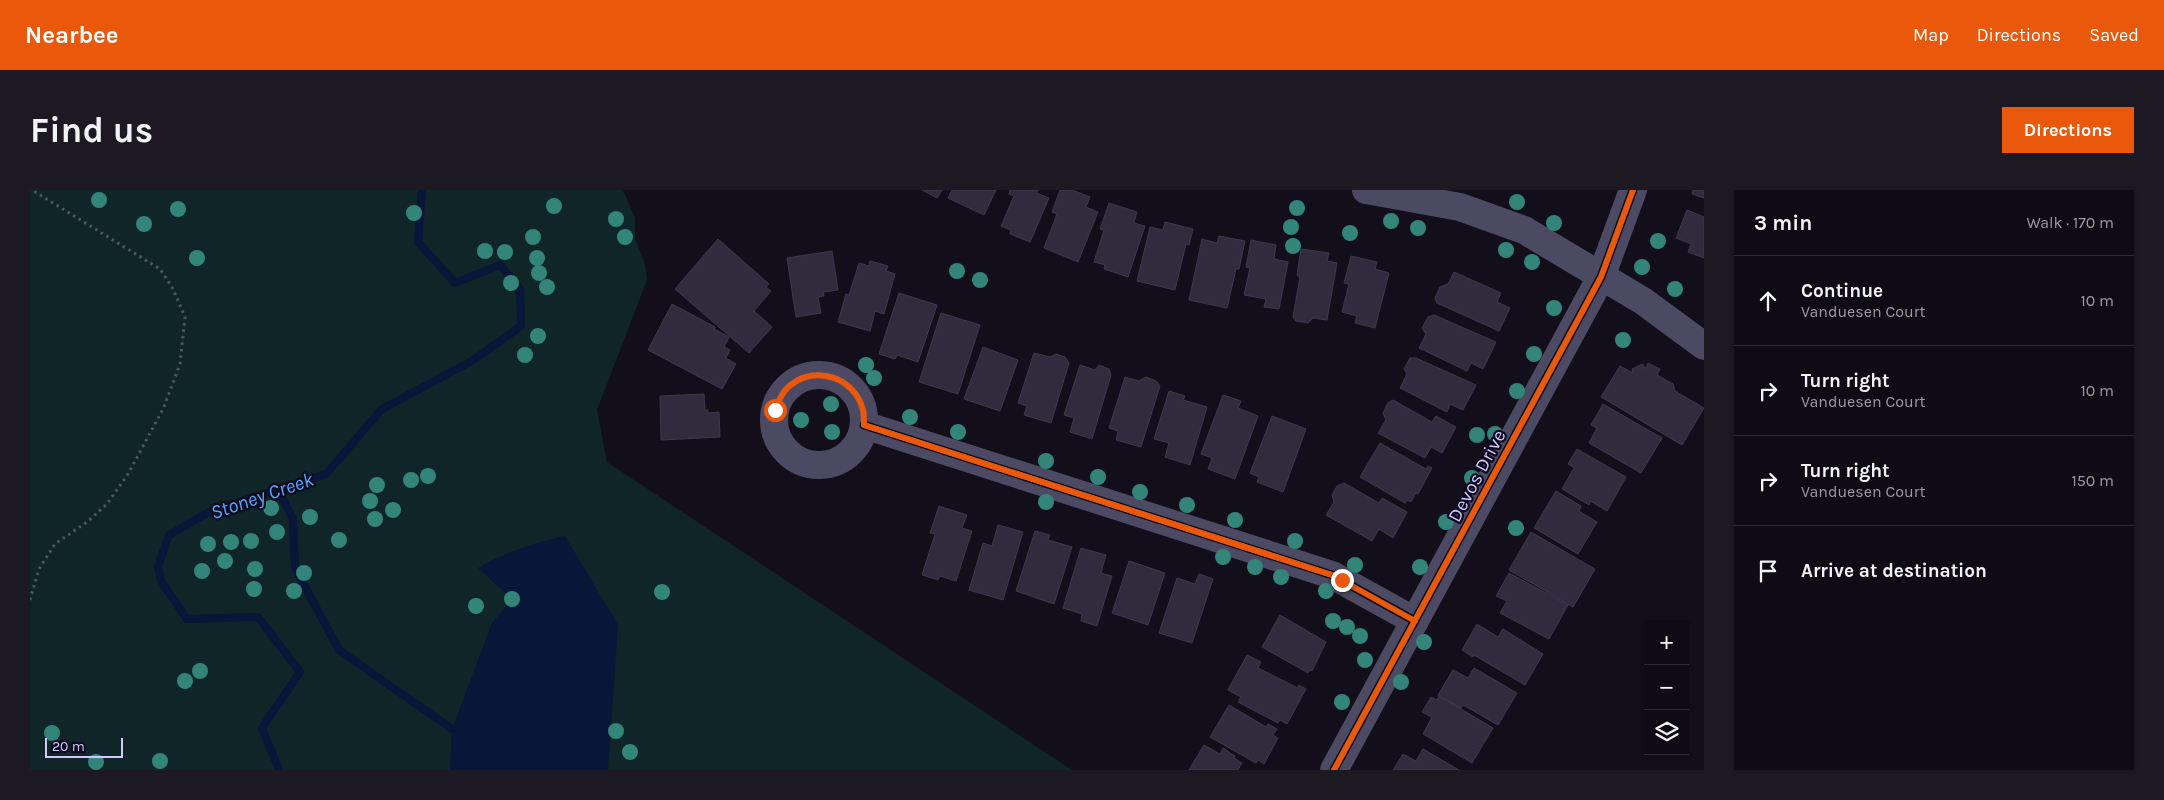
<!DOCTYPE html>
<meta charset="utf-8">
<style>
body{margin:0;font-family:Karla,sans-serif;background:#1c1922;color:#f1f3f6}
.controls{position:absolute;right:15px;bottom:15px;display:grid;overflow:hidden;border-radius:0px;box-shadow:0 1px 4px #0004}
.controls button{width:45px;height:45px;display:grid;place-items:center;padding:0;border:0;border-bottom:1px solid #2e2b34;background:#0e0b14;color:#f1f3f6;font:25px sans-serif}
.scale{position:absolute;left:15px;bottom:12px;width:78px;box-sizing:border-box;padding-left:5px;border:2px solid #d1c8ff;border-top:0;font-size:14px;line-height:18px;white-space:nowrap;color:#d1c8ff;-webkit-text-stroke:4px #0f0b1e;paint-order:stroke}
.stop{position:absolute;width:15px;height:15px;margin:-11px;border:4px solid #ea580c;border-radius:50%;background:#fff}
.stop.end{background:#ea580c;border-color:#fff;box-shadow:0 1px 5px #0008}
.list{margin:0;padding:0;list-style:none}
h2{display:flex;justify-content:space-between;align-items:center;height:65px;margin:0;padding:0 20px;font-size:21px}
h2 small{font-size:16px;font-weight:400;color:#9b9ba0}
.list li{display:grid;grid-template-columns:32px 1fr auto;gap:15px;align-items:center;box-sizing:border-box;height:90px;padding:0 20px;border-top:1px solid #2e2b34}
.list b{display:block;font-size:19px;white-space:nowrap}
.list p{margin:0;font-size:16px;white-space:nowrap;color:#9b9ba0}
.list em{font-size:16px;font-style:normal;color:#9b9ba0}
.icon{flex:none;width:28px;height:28px;fill:none;stroke:currentColor;stroke-width:2;stroke-linecap:round;stroke-linejoin:round}
.map{position:relative;flex:none;width:1674px;height:580px;overflow:hidden;border-radius:0px}
header{display:flex;align-items:center;gap:30px;box-sizing:border-box;height:70px;padding:0 25px;background:#ea580c;color:#fff}
header strong{font-size:24px}
nav{display:flex;gap:28px;margin-inline-start:auto;font-size:18px}
.intro{display:flex;align-items:center;justify-content:space-between;box-sizing:border-box;height:120px;padding:0 30px}
h1{margin:0;font-size:35px}
.button{padding:12px 22px;border-radius:0px;background:#ea580c;color:#fff;font-size:18px;font-weight:700}
main{display:flex;gap:30px;padding:0 30px}
aside{flex:1;background:#0e0b14;border-radius:0px;box-shadow:0 1px 4px #0004}
.map>svg:first-child{display:block}
.green{fill:#0f2527}
.water{fill:#071639}
.lines{fill:none;stroke-linecap:round;stroke-linejoin:round}
.stream{stroke:#071639;stroke-width:8}
.building{fill:#302c3d;stroke:#3e3850}
.path{stroke:#485867;stroke-width:3;stroke-dasharray:2.5 4;stroke-linecap:butt}
.minor{stroke:#4c4a63;stroke-width:28}
.cycleway-casing{stroke:#0f0b1e;stroke-width:9}
.cycleway{stroke:#e8590c;stroke-width:6}
.tree{fill:#33857a}
.route{stroke:#ea580c;stroke-width:6}
.labels{text-anchor:middle;dominant-baseline:central;stroke-width:4.5;stroke-linejoin:round;paint-order:stroke}
.street-label{font-size:19px;fill:#d1c8ff;stroke:#0f0b1e}
.water-label{font-size:20px;font-style:italic;fill:#56a7ff;stroke:#0f0b1e}
</style>
<header>
<strong>Nearbee</strong>
<nav><a>Map</a><a>Directions</a><a>Saved</a></nav>
</header>
<div class="intro"><h1>Find us</h1><a class="button">Directions</a></div>
<main>
<div class="map">
<svg width="1674" height="580" viewBox="0 0 1674 580">
<rect width="100%" height="100%" fill="#120f1a"/>
<!-- green -->
<path class="green" d="M0 0H593L605 28V48L615 74 617 90 567 220 577 272 1042 580H0Z"/>
<!-- water -->
<path class="water" d="M535 346 588 435 578 580H420L422 539 462 433 482 409 448 378C476 362 504 353 535 346Z"/>
<g class="lines">
<!-- stream -->
<path class="stream" d="M248 299 263 329 265 378 309 460 422 539
M249 580 232 538 270 482 228 427 157 429 131 391 128 376 139 345 181 321 296 284 352 219 442 171 491 136 490 99 470 75 425 93 388 52 392 0"/>
</g>
<!-- building -->
<path class="building" d="M892 0H912L907 8Z
M922 0H966L954 25 918 8Z
M980 0H1008L1006 3 1019 8 1000 52 980 44 981 40 971 36 984 6 979 4Z
M1030 0H1042L1060 7 1056 17 1068 22 1048 72 1014 58 1027 24 1022 22Z
M1663 0H1674V8L1662 4Z
M1079 13 1107 22 1104 33 1115 36 1098 87 1074 79 1075 75 1064 72 1074 40 1070 39Z
M1657 20 1674 27V68L1658 62 1661 54 1646 48Z
M1135 32 1163 39 1159 55 1156 54 1145 100 1107 91 1120 37 1133 40Z
M1189 46 1215 51 1209 79H1206L1197 118 1159 110 1172 49 1187 53Z
M688 49 739 94 736 97 741 101 724 121 742 137 719 163 645 99Z
M1221 50 1246 55 1244 69 1258 72 1249 119 1234 117 1236 109 1214 105 1220 78 1216 77Z
M1271 59 1299 63 1297 71 1307 73 1297 130 1283 128 1278 133 1266 131 1263 127 1270 87 1267 85Z
M802 61 808 100 793 102 794 106 788 107 791 123 766 127 757 68Z
M1321 66 1347 72 1345 79 1359 83 1345 138 1325 133 1327 126 1312 122 1319 94 1314 93Z
M840 71 858 76 856 81 865 84 854 124 845 121 840 141 808 132 816 104 819 105 829 73 839 76Z
M1424 82 1471 103 1467 112 1480 118 1469 141 1407 113 1405 108 1410 97 1418 94Z
M869 103 907 115 888 172 867 165 865 169 849 164Z
M642 114 685 137 684 139 699 147 694 157 700 160 696 168 706 174 692 199 618 160Z
M911 123 950 135 928 204 889 192Z
M1404 125 1466 152 1453 179 1441 173 1437 181 1389 158 1396 144 1392 138 1398 127Z
M953 157 988 170 970 221 934 209Z
M1004 163 1020 167 1026 164 1035 167 1039 173 1021 233 994 225 997 216 988 213Z
M1380 168H1386L1446 195 1433 220 1420 214 1417 222 1370 198 1377 184 1374 179Z
M1618 173 1630 179 1627 185 1643 194 1645 201 1674 218 1652 255 1571 207 1590 176 1603 183 1602 179 1613 174 1615 179Z
M1050 175 1065 180 1069 175 1079 179 1081 185 1062 249 1040 242 1044 228 1034 225Z
M1095 187 1109 191 1116 187 1126 191 1130 196 1111 257 1086 250 1088 241 1079 238Z
M1139 201 1155 206 1153 210 1177 217 1160 275 1135 267 1139 253 1124 249Z
M674 204 675 220H678V223L689 222 690 247 631 250 630 206Z
M1193 205 1211 211 1208 218 1228 226 1205 289 1178 279 1182 268 1171 264Z
M1363 210 1402 232 1406 226 1426 237 1412 263 1401 257 1395 268 1348 243 1356 230 1353 223 1358 213Z
M1573 214 1632 248 1611 283 1559 253 1567 238 1561 235Z
M1242 226 1276 239 1253 302 1227 292 1229 287 1220 283Z
M1350 253 1396 279 1398 276 1402 278 1388 304 1386 303 1381 312 1377 310 1375 313 1330 287Z
M1547 259 1596 287 1577 321 1560 311 1559 315 1532 299 1544 278 1538 274Z
M1314 293 1349 313 1352 308 1377 322 1363 348 1349 339 1342 351 1296 325 1304 312 1302 305 1307 296Z
M1526 301 1551 316 1549 321 1567 332 1548 364 1504 338Z
M909 316 937 325 932 338 942 341 926 391 910 386 908 390 892 385 905 344 900 343Z
M968 335 993 342 973 410 939 400 953 353 962 356Z
M1005 341 1020 345 1018 350 1042 357 1024 414 986 401Z
M1501 342 1565 379 1543 417 1479 380Z
M1051 358 1076 365 1071 383 1082 386 1067 436 1051 431 1052 424 1033 418Z
M1099 371 1135 383 1118 435 1082 423Z
M1479 383 1538 415 1519 449 1470 423 1477 411 1466 406Z
M1169 384 1183 389 1162 453 1129 443 1147 388 1165 394Z
M1250 425 1296 452 1282 481 1280 480 1278 483 1232 457Z
M1447 434 1468 447 1473 439 1513 464 1495 495 1444 465 1443 467 1432 460Z
M1217 465 1231 472 1228 478 1268 498 1269 495 1276 499 1257 534 1250 530 1248 533 1208 512 1211 507 1198 500Z
M1444 478 1487 503 1468 535 1433 515 1431 518 1408 505 1423 480 1438 488Z
M1409 506 1463 538 1442 573 1393 544 1402 527 1392 522 1401 507 1407 510Z
M1199 515 1236 537 1238 534 1247 539 1243 545 1248 548 1234 574 1228 570 1226 573 1180 547Z
M1174 555 1190 564 1193 558 1205 566 1204 568 1212 573 1208 580H1159Z
M1393 559 1429 580H1363L1373 564 1386 571Z"/>
<g class="lines">
<!-- path -->
<path class="path" d="M0 410 9 379 25 354 57 332 77 314 98 284 133 219 150 174 155 127 142 97 130 79 2 0"/>
<!-- minor -->
<path class="minor" d="M1336 0 1430 17 1494 40 1613 111 1674 156
M744 230a45 45 0 1 1 90 0a45 45 0 1 1-90 0Z
M834 235 1302 385 1385 431
M1304 580 1571 87 1603 0"/>
<defs>
<path id="cycleway" d="M834 235 1302 385 1385 431
M1304 580 1571 87 1603 0"/>
</defs>
<!-- cycleway casing -->
<use href="#cycleway" class="cycleway-casing"/>
<!-- cycleway -->
<use href="#cycleway" class="cycleway"/>
</g>
<!-- trees -->
<g class="tree">
<circle cx="69" cy="10" r="8"/>
<circle cx="1487" cy="12" r="8"/>
<circle cx="524" cy="16" r="8"/>
<circle cx="1267" cy="18" r="8"/>
<circle cx="148" cy="19" r="8"/>
<circle cx="384" cy="23" r="8"/>
<circle cx="586" cy="29" r="8"/>
<circle cx="1361" cy="31" r="8"/>
<circle cx="1524" cy="33" r="8"/>
<circle cx="114" cy="34" r="8"/>
<circle cx="1261" cy="37" r="8"/>
<circle cx="1388" cy="38" r="8"/>
<circle cx="1320" cy="43" r="8"/>
<circle cx="503" cy="47" r="8"/>
<circle cx="595" cy="47" r="8"/>
<circle cx="1628" cy="51" r="8"/>
<circle cx="1263" cy="56" r="8"/>
<circle cx="1476" cy="60" r="8"/>
<circle cx="455" cy="61" r="8"/>
<circle cx="475" cy="62" r="8"/>
<circle cx="167" cy="68" r="8"/>
<circle cx="507" cy="68" r="8"/>
<circle cx="1502" cy="72" r="8"/>
<circle cx="1612" cy="77" r="8"/>
<circle cx="927" cy="81" r="8"/>
<circle cx="509" cy="83" r="8"/>
<circle cx="950" cy="90" r="8"/>
<circle cx="481" cy="93" r="8"/>
<circle cx="517" cy="97" r="8"/>
<circle cx="1645" cy="99" r="8"/>
<circle cx="1524" cy="118" r="8"/>
<circle cx="508" cy="146" r="8"/>
<circle cx="1593" cy="150" r="8"/>
<circle cx="1504" cy="164" r="8"/>
<circle cx="495" cy="165" r="8"/>
<circle cx="836" cy="175" r="8"/>
<circle cx="844" cy="188" r="8"/>
<circle cx="1487" cy="201" r="8"/>
<circle cx="801" cy="214" r="8"/>
<circle cx="880" cy="227" r="8"/>
<circle cx="771" cy="230" r="8"/>
<circle cx="802" cy="242" r="8"/>
<circle cx="928" cy="242" r="8"/>
<circle cx="1465" cy="244" r="8"/>
<circle cx="1447" cy="245" r="8"/>
<circle cx="1016" cy="271" r="8"/>
<circle cx="398" cy="286" r="8"/>
<circle cx="1068" cy="287" r="8"/>
<circle cx="1442" cy="288" r="8"/>
<circle cx="381" cy="290" r="8"/>
<circle cx="347" cy="295" r="8"/>
<circle cx="1110" cy="302" r="8"/>
<circle cx="340" cy="311" r="8"/>
<circle cx="1016" cy="312" r="8"/>
<circle cx="1157" cy="315" r="8"/>
<circle cx="241" cy="318" r="8"/>
<circle cx="363" cy="320" r="8"/>
<circle cx="280" cy="327" r="8"/>
<circle cx="345" cy="329" r="8"/>
<circle cx="1205" cy="330" r="8"/>
<circle cx="1416" cy="332" r="8"/>
<circle cx="1486" cy="338" r="8"/>
<circle cx="247" cy="342" r="8"/>
<circle cx="309" cy="350" r="8"/>
<circle cx="221" cy="351" r="8"/>
<circle cx="1265" cy="351" r="8"/>
<circle cx="201" cy="352" r="8"/>
<circle cx="178" cy="354" r="8"/>
<circle cx="1193" cy="367" r="8"/>
<circle cx="195" cy="371" r="8"/>
<circle cx="1325" cy="375" r="8"/>
<circle cx="1225" cy="377" r="8"/>
<circle cx="1390" cy="377" r="8"/>
<circle cx="225" cy="379" r="8"/>
<circle cx="172" cy="381" r="8"/>
<circle cx="274" cy="383" r="8"/>
<circle cx="1251" cy="387" r="8"/>
<circle cx="224" cy="399" r="8"/>
<circle cx="264" cy="401" r="8"/>
<circle cx="1296" cy="401" r="8"/>
<circle cx="632" cy="402" r="8"/>
<circle cx="482" cy="409" r="8"/>
<circle cx="446" cy="416" r="8"/>
<circle cx="1303" cy="431" r="8"/>
<circle cx="1317" cy="437" r="8"/>
<circle cx="1330" cy="446" r="8"/>
<circle cx="1394" cy="452" r="8"/>
<circle cx="1335" cy="470" r="8"/>
<circle cx="170" cy="481" r="8"/>
<circle cx="155" cy="491" r="8"/>
<circle cx="1371" cy="492" r="8"/>
<circle cx="1312" cy="512" r="8"/>
<circle cx="586" cy="541" r="8"/>
<circle cx="22" cy="543" r="8"/>
<circle cx="600" cy="562" r="8"/>
<circle cx="130" cy="571" r="8"/>
<circle cx="66" cy="572" r="8"/>
</g>
<g class="lines">
<!-- route -->
<path class="route" d="M745 220C749 210 753 200 762 194 787 175 825 188 833 220 834 224 834 230 834 235L1302 385 1312 390"/>
</g>
<g class="labels">
<!-- street labels -->
<g class="street-label">
<text transform="translate(1447 286) rotate(-62)">Devos Drive</text>
</g>
<!-- water labels -->
<g class="water-label">
<text transform="translate(232 306) rotate(-19)">Stoney Creek</text>
</g>
</g>
</svg>
<div class="controls">
<button>+</button>
<button>−</button>
<button><svg class="icon" aria-label="layers" viewBox="0 0 24 24"><path d="M12 4l9 5-9 5-9-5zM3 14l9 5 9-5"/></svg></button>
</div>
<div class="scale">20 m</div>
<div class="stop" style="left:745px;top:220px"></div>
<div class="stop end" style="left:1312px;top:390px"></div>
</div>
<aside>
<h2>3 min<small>Walk · 170 m</small></h2>
<ul class="list">
<li><svg class="icon" aria-label="ahead" viewBox="0 0 24 24"><path d="M12 20V5M6 11l6-6 6 6"/></svg><div><b>Continue</b><p>Vanduesen Court</p></div><em>10 m</em></li>
<li><svg class="icon" aria-label="right" viewBox="0 0 24 24"><path d="M7 20v-9h11M14 6l5 5-5 5"/></svg><div><b>Turn right</b><p>Vanduesen Court</p></div><em>10 m</em></li>
<li><svg class="icon" aria-label="right" viewBox="0 0 24 24"><path d="M7 20v-9h11M14 6l5 5-5 5"/></svg><div><b>Turn right</b><p>Vanduesen Court</p></div><em>150 m</em></li>
<li><svg class="icon" aria-label="arrive" viewBox="0 0 24 24"><path d="M6 21V4h12l-3 4 3 4H6"/></svg><div><b>Arrive at destination</b></div></li>
</ul>
</aside>
</main>
